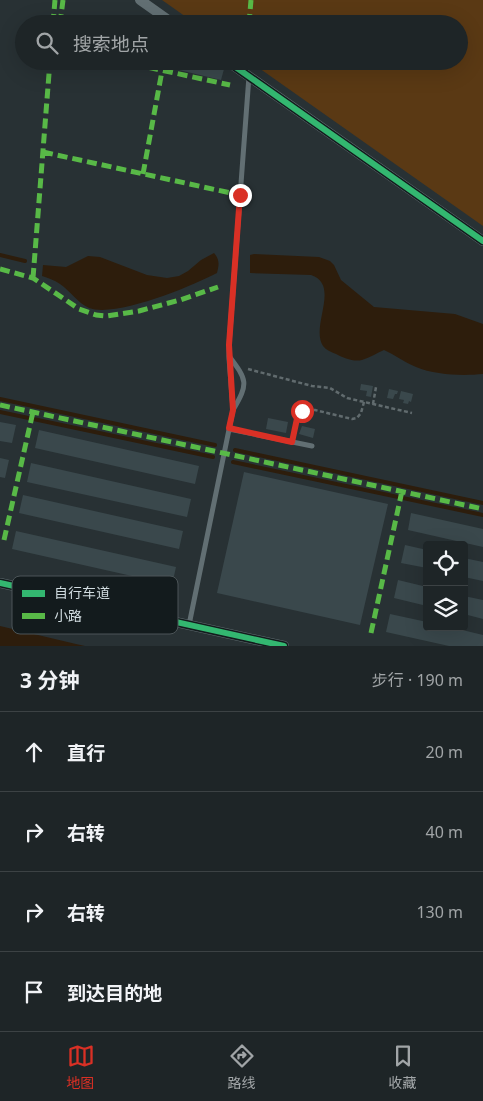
<!DOCTYPE html>
<html lang="zh">
<meta charset="utf-8">
<style>
body{margin:0;font-family:"Noto Sans","Noto Sans SC",sans-serif;background:#262d2f;color:#f1f3f6}
.controls{position:absolute;right:15px;bottom:15px;display:grid;overflow:hidden;border-radius:5px;box-shadow:0 5px 20px #0002}
.controls button{width:45px;height:45px;display:grid;place-items:center;padding:0;border:0;border-bottom:1px solid #3c4244;background:#1e2527;color:#f1f3f6;font:25px sans-serif}
.stop{position:absolute;width:15px;height:15px;margin:-11px;border:4px solid #d93025;border-radius:50%;background:#fff}
.stop.end{background:#d93025;border-color:#fff;box-shadow:0 1px 5px #0008}
.list{margin:0;padding:0;list-style:none}
h2{display:flex;justify-content:space-between;align-items:center;height:65px;margin:0;padding:0 20px;font-size:21px}
h2 small{font-size:16px;font-weight:400;color:#a1a5a7}
.list li{display:grid;grid-template-columns:32px 1fr auto;gap:15px;align-items:center;box-sizing:border-box;height:80px;padding:0 20px;border-top:1px solid #3c4244}
.list b{display:block;font-size:19px;white-space:nowrap}
.list em{font-size:16px;font-style:normal;color:#a1a5a7}
.icon{flex:none;width:28px;height:28px;fill:none;stroke:currentColor;stroke-width:2;stroke-linecap:round;stroke-linejoin:round}
.map{position:relative;flex:none;width:483px;height:646px;overflow:hidden}
.search{position:absolute;background:#1e2527;box-shadow:0 5px 20px #0002;left:15px;right:15px;top:15px;height:55px;display:flex;align-items:center;gap:12px;box-sizing:border-box;padding:0 18px;border-radius:28px;color:#a1a5a7;font-size:19px}
.sheet{height:385px;background:#1e2527}
nav{display:flex;justify-content:space-around;align-items:center;box-sizing:border-box;height:70px;border-top:1px solid #3c4244;background:#1e2527;font-size:14px;color:#a1a5a7}
nav a{display:grid;justify-items:center;gap:2px}
nav .on{color:#d93025}
.map>svg:first-child{display:block}
.green{fill:#5a3914}
.water{fill:#2d1d0c}
.lines{fill:none;stroke-linecap:round;stroke-linejoin:round}
.stream{stroke:#2d1d0c;stroke-width:4}
.building{fill:#3a484c}
.path{stroke:#616b6e;stroke-width:2.5;stroke-dasharray:4 2.5;stroke-linecap:butt}
.lane{stroke:#626f73;stroke-width:5}
.street{stroke:#626f73;stroke-width:10}
.quiet{stroke:#58b947;stroke-width:5;stroke-dasharray:10 5;stroke-linecap:butt}
.cycleway-casing{stroke:#131b1d;stroke-width:9}
.cycleway{stroke:#33b770;stroke-width:6}
.route{stroke:#d93025;stroke-width:6}
.key{fill:#131b1d;stroke:#4c5558;stroke-width:1}
.key-label{font-size:14px;fill:#d1dce0}
</style>
<div class="map">
<svg width="483" height="646" viewBox="0 0 483 646">
<rect width="100%" height="100%" fill="#283134"/>
<!-- green -->
<path class="green" d="M162 0H483V226L249 61H459V24H196Z"/>
<!-- water -->
<path class="water" d="M214 253C220 260 219 265 217 273 192 286 116 318 89 308 78 303 70 291 60 284 54 280 48 278 42 276L43 265 66 267 88 256 100 257 147 275 167 278 179 276 188 271 201 260Z
M254 254 319 257 330 261 334 265 341 280 374 307 455 314 483 324V374C462 376 435 375 416 367 404 362 395 355 384 350 377 353 369 358 362 360 353 362 344 358 336 354 331 352 326 350 323 346 310 326 341 285 311 275L250 273V255Z
M0 626 76 644 85 646H0Z"/>
<g class="lines">
<!-- stream -->
<path class="stream" d="M0 255 25 261
M0 399 215 445
M0 412 213 457
M235 450 483 503
M233 462 483 515"/>
</g>
<!-- building -->
<path class="building" d="M73 61H88L91 62 90 68 72 64Z
M141 61H191L224 69 221 80Z
M361 384 373 386 371 397 366 396 367 391 360 390Z
M389 389 398 391 397 394H395L393 399 387 398Z
M401 391 413 394 411 402 409 401 408 404 403 403 404 400 399 399Z
M268 418 288 422 286 433 266 429Z
M0 422 16 425 12 443 0 441Z
M302 426 315 429 313 438 299 434Z
M39 430 199 466 195 484 35 448Z
M0 458 9 460 5 478 0 477Z
M31 463 191 499 187 517 27 482Z
M244 472 388 504 360 625 217 593Z
M23 495 183 531 179 549 19 513Z
M411 513 483 529V547L408 530Z
M16 531 176 567 172 585 12 549Z
M405 545 427 550V568L401 563Z
M464 558 483 562V581L464 577Z
M398 580 427 587V606L394 598Z
M464 596 483 600V619L464 614Z
M390 614 427 622V627H450L483 635V646H449L386 632Z"/>
<g class="lines">
<!-- path -->
<path class="path" d="M248 369 312 386 330 388 347 398 412 413
M373 404 376 387
M294 436 298 414 302 411 315 410 352 419 357 418 361 413 364 402"/>
<!-- lane -->
<path class="lane" d="M229 356C247 380 249 383 233 410
M229 429 312 446
M189 625 233 410 229 358V345L249 76"/>
<!-- street -->
<path class="street" d="M140 0 174 24
M227 61 483 241
M0 583 284 646"/>
<!-- quiet -->
<path class="quiet" d="M53 24 55 0
M60 24 63 0
M249 24 251 0
M119 61 230 85
M245 74 246 61
M43 152 240 195
M143 174 162 71
M0 269 33 278 79 309 96 315 107 316 139 311 180 300 218 287
M33 278 50 61
M0 405 483 509
M4 540 33 412
M371 633 402 491"/>
<defs>
<path id="cycleway" d="M227 61 483 241
M0 583 284 646"/>
</defs>
<!-- cycleway casing -->
<use href="#cycleway" class="cycleway-casing"/>
<!-- cycleway -->
<use href="#cycleway" class="cycleway"/>
</g>
<g class="lines">
<!-- route -->
<path class="route" d="M240 195 229 345 233 410 229 428 292 442 298 414 302 411"/>
</g>
<!-- legend -->
<rect x="12" y="576" width="166" height="58" rx="8" class="key"/>
<rect x="22" y="590" width="23" height="7" fill="#33b770"/>
<rect x="22" y="613" width="23" height="6" fill="#58b947"/>
<g class="key-label">
<text x="54" y="598">自行车道</text>
<text x="54" y="621">小路</text>
</g>
</svg>
<div class="controls">
<button><svg class="icon" aria-label="locate" viewBox="0 0 24 24"><circle cx="12" cy="12" r="6"/><path d="M12 2v4M12 18v4M2 12h4M18 12h4"/></svg></button>
<button><svg class="icon" aria-label="layers" viewBox="0 0 24 24"><path d="M12 4l9 5-9 5-9-5zM3 14l9 5 9-5"/></svg></button>
</div>
<div class="stop" style="left:302px;top:411px"></div>
<div class="stop end" style="left:240px;top:195px"></div>
<div class="search"><svg class="icon" aria-label="search" viewBox="0 0 24 24"><circle cx="10" cy="10" r="6"/><path d="M15 15l6 6"/></svg>搜索地点</div>
</div>
<section class="sheet">
<h2>3 分钟<small>步行 · 190 m</small></h2>
<ul class="list">
<li><svg class="icon" aria-label="ahead" viewBox="0 0 24 24"><path d="M12 20V5M6 11l6-6 6 6"/></svg><div><b>直行</b></div><em>20 m</em></li>
<li><svg class="icon" aria-label="right" viewBox="0 0 24 24"><path d="M7 20v-9h11M14 6l5 5-5 5"/></svg><div><b>右转</b></div><em>40 m</em></li>
<li><svg class="icon" aria-label="right" viewBox="0 0 24 24"><path d="M7 20v-9h11M14 6l5 5-5 5"/></svg><div><b>右转</b></div><em>130 m</em></li>
<li><svg class="icon" aria-label="arrive" viewBox="0 0 24 24"><path d="M6 21V4h12l-3 4 3 4H6"/></svg><div><b>到达目的地</b></div></li>
</ul>
</section>
<nav>
<a class="on"><svg class="icon" aria-label="map" viewBox="0 0 24 24"><path d="M3 6l6-2 6 2 6-2v14l-6 2-6-2-6 2zM9 4v14M15 6v14"/></svg>地图</a>
<a><svg class="icon" aria-label="directions" viewBox="0 0 24 24"><path d="M12 3l9 9-9 9-9-9zM9 14v-3h6M13 9l2 2-2 2"/></svg>路线</a>
<a><svg class="icon" aria-label="saved" viewBox="0 0 24 24"><path d="M7 4h10v16l-5-4-5 4z"/></svg>收藏</a>
</nav>
